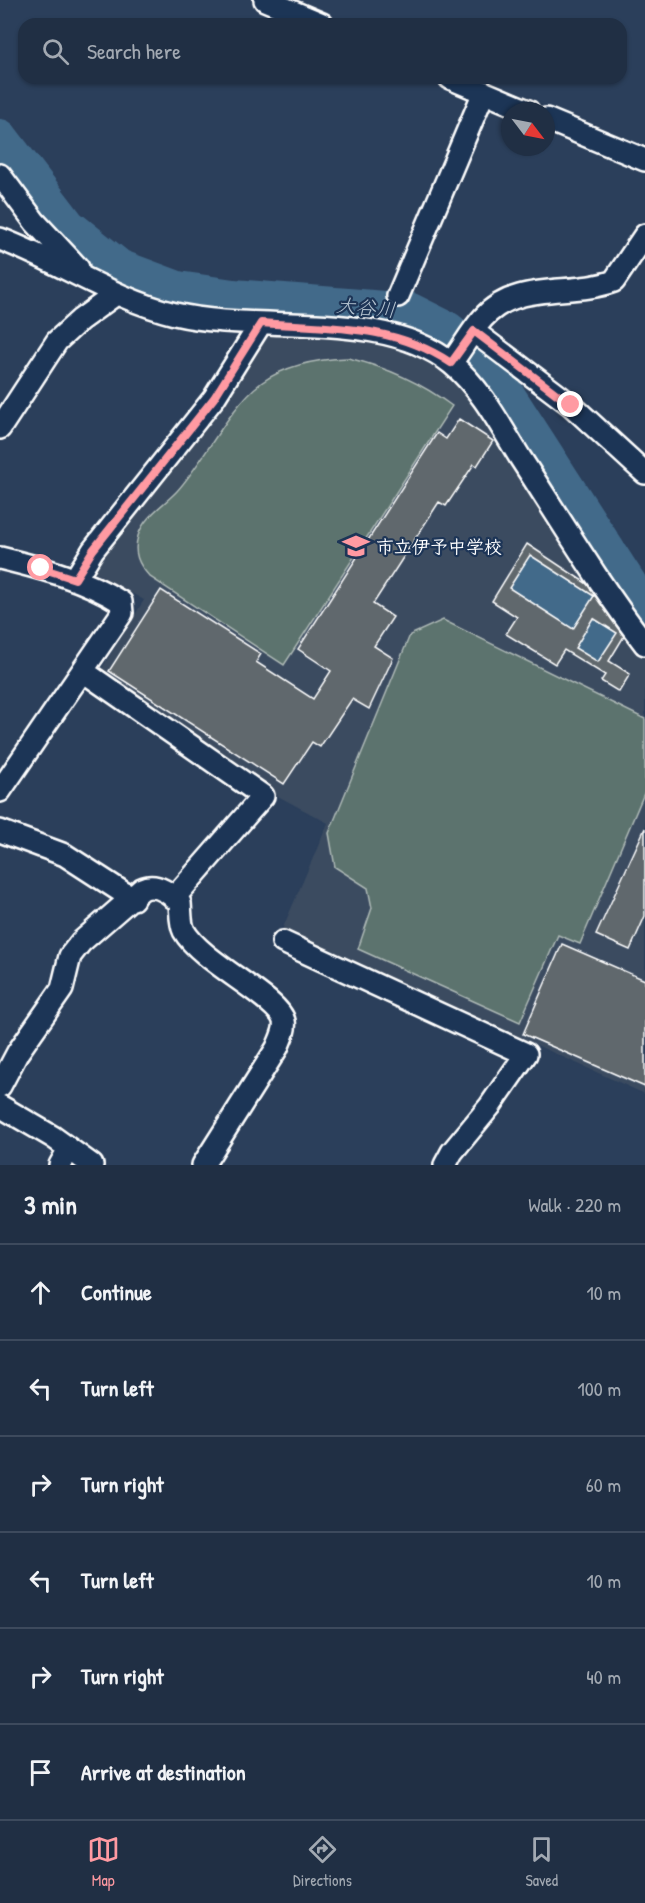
<!DOCTYPE html>
<meta charset="utf-8">
<style>
body{margin:0;font-family:"Patrick Hand","Klee One",sans-serif;background:#2d3b4f;color:#f1f3f6}
.compass{position:absolute;left:501px;top:102px;width:54px;height:54px;border-radius:50%;background:#202f44;box-shadow:0 2px 4px #0004;rotate:122deg}
.stop{position:absolute;width:18px;height:18px;margin:-14px;border:4px solid #ff9aa2;border-radius:50%;background:#fff}
.stop.end{background:#ff9aa2;border-color:#fff;box-shadow:0 2px 6px #0008}
.list{margin:0;padding:0;list-style:none}
h2{display:flex;justify-content:space-between;align-items:center;height:78px;margin:0;padding:0 24px;font-size:26px}
h2 small{font-size:20px;font-weight:400;color:#a2a9b2}
.list li{display:grid;grid-template-columns:39px 1fr auto;gap:18px;align-items:center;box-sizing:border-box;height:96px;padding:0 24px;border-top:2px solid #3d4a5d}
.list b{display:block;font-size:22px;white-space:nowrap}
.list em{font-size:20px;font-style:normal;color:#a2a9b2}
.icon{flex:none;width:33px;height:33px;fill:none;stroke:currentColor;stroke-width:2;stroke-linecap:round;stroke-linejoin:round}
.map{position:relative;flex:none;width:645px;height:1165px;overflow:hidden}
.search{position:absolute;background:#202f44;box-shadow:0 2px 4px #0004;left:18px;right:18px;top:18px;height:66px;display:flex;align-items:center;gap:15px;box-sizing:border-box;padding:0 21px;border-radius:18px;color:#a2a9b2;font-size:22px}
.sheet{height:654px;background:#202f44}
nav{display:flex;justify-content:space-around;align-items:center;box-sizing:border-box;height:84px;border-top:2px solid #3d4a5d;background:#202f44;font-size:16px;color:#a2a9b2}
nav a{display:grid;justify-items:center;gap:3px}
nav .on{color:#ff9aa2}
.map>svg:first-child{display:block}
.built{fill:#3b4b60}
.green{fill:#5c736e;stroke:#aeb9b6;stroke-width:1.5}
.water{fill:#436a8a;stroke:#8ea6b9;stroke-width:1.5}
.lines{fill:none;stroke-linecap:round;stroke-linejoin:round}
.river{stroke:#436a8a;stroke-width:36}
.building{fill:#61686d;stroke:#fff;stroke-width:1.5;fill-rule:evenodd}
.minor-casing{stroke:#fff;stroke-width:26}
.minor{stroke:#1d3557;stroke-width:21}
.route{stroke:#ff9aa2;stroke-width:8}
.labels{text-anchor:middle;dominant-baseline:central;stroke-width:4.5;stroke-linejoin:round;paint-order:stroke}
.poi-label{font-size:18px;font-weight:bold;fill:#fff;stroke:#1d3557;text-anchor:start}
.water-label{font-size:20px;font-style:italic;fill:#b4c3d0;stroke:#1d3557}
</style>
<div class="map">
<svg width="645" height="1165" viewBox="0 0 645 1165">
<rect width="100%" height="100%" fill="#2b3f5b"/>
<filter id="ink" filterUnits="userSpaceOnUse"><feTurbulence type="fractalNoise" baseFrequency=".0167" numOctaves="2"/><feDisplacementMap in="SourceGraphic" scale="12" xChannelSelector="R" yChannelSelector="G"/><feConvolveMatrix kernelMatrix="1 2 1 2 8 2 1 2 1" color-interpolation-filters="sRGB"/></filter>
<g filter="url(#ink)">
<!-- built -->
<path class="built" d="M264 333 369 339 425 355 455 376 645 653V1094L282 930 328 823 274 794 99 673 144 600 90 570 140 503 171 469Z"/>
<!-- green -->
<path class="green" d="M348 358C386 367 420 382 452 406L284 665 150 577C138 564 133 553 138 536 144 516 164 505 177 491 205 460 229 407 261 383 287 364 318 359 348 358Z
M443 620 645 719V791L580 944 558 935 520 1022 358 949 372 908 368 888 335 867 329 833 410 635Z"/>
<!-- water -->
<path class="water" d="M530 555 594 596 573 629 509 588Z
M593 618 617 633 598 662 575 648Z"/>
<g class="lines">
<!-- river -->
<path class="river" d="M0 137 68 226 119 267 178 289 233 297 411 311 447 329 484 359 645 609"/>
</g>
<!-- building -->
<path class="building" d="M459 419 493 441 477 466 474 464 446 506 439 502 373 604 393 617 374 646 393 658 369 709 352 699 320 747 312 742 284 784 109 671 161 590 261 654 256 662 313 699 331 671 298 649 437 433 446 439Z
M527 544 595 589 626 633 609 661 630 674 619 692 601 681 605 675 564 650 555 664 506 634 517 617 492 601ZM530 555 594 596 573 629 509 588ZM593 618 617 633 598 662 575 648Z
M645 828V916L630 950 596 935Z
M562 944 645 980V1087L523 1034Z"/>
<g class="lines">
<defs>
<path id="minor" d="M265 0 322 24
M450 78 528 111
M546 119 645 160
M0 175 35 222 78 268
M0 239C59 261 113 299 175 314 259 334 383 307 452 364 482 389 501 427 521 459 562 522 600 586 645 644
M398 296 484 92
M473 331 571 405 645 473
M451 363C462 349 471 331 483 318 517 280 571 297 614 281L645 235
M0 428 57 341 80 320 116 294
M0 558C41 568 85 579 121 602L122 613 0 791
M75 579 93 550 214 398 261 323
M83 671 263 796 174 898
M0 831 65 855 133 899
M283 942 526 1054 490 1106 452 1152 445 1165
M0 1086 18 1052 62 989 70 956 81 942 142 889C156 882 170 893 180 903 181 912 180 923 184 931 201 962 279 998 284 1021 286 1030 280 1040 277 1048L203 1165
M0 1106 53 1137 92 1165
M60 1165 69 1149"/>
</defs>
<!-- minor casing -->
<use href="#minor" class="minor-casing"/>
<!-- minor -->
<use href="#minor" class="minor"/>
</g>
</g>
<g class="lines" filter="url(#ink)">
<!-- route -->
<path class="route" d="M41 568 75 579 93 550 214 398 261 323C329 328 393 324 451 363L474 331 571 405"/>
</g>
<!-- icons -->
<defs>
<symbol id="school-bare" viewBox="-9 -9 18 18"><path d="M0-5L7-2L0 1L-7-2ZM-4 1L0 2.5L4 1V4Q0 6-4 4Z" fill="#ff9aa2" stroke="#1d3557" stroke-width="2.5" paint-order="stroke"/></symbol>
</defs>
<g fill-rule="evenodd">
<use href="#school-bare" x="337" y="527" width="38" height="38"/>
</g>
<g class="labels">
<!-- poi labels -->
<g class="poi-label">
<text x="376" y="546">市立伊予中学校</text>
</g>
<!-- water labels -->
<g class="water-label">
<text transform="translate(366 307) rotate(5)">大谷川</text>
</g>
</g>
</svg>
<svg class="compass" viewBox="-18 -18 36 36"><path d="M0-13l5 13h-10z" fill="#e53935"/><path d="M0 13l5-13h-10z" fill="#a2a9b2"/></svg>
<div class="stop" style="left:41px;top:568px"></div>
<div class="stop end" style="left:571px;top:405px"></div>
<div class="search"><svg class="icon" aria-label="search" viewBox="0 0 24 24"><circle cx="10" cy="10" r="6"/><path d="M15 15l6 6"/></svg>Search here</div>
</div>
<section class="sheet">
<h2>3 min<small>Walk · 220 m</small></h2>
<ul class="list">
<li><svg class="icon" aria-label="ahead" viewBox="0 0 24 24"><path d="M12 20V5M6 11l6-6 6 6"/></svg><div><b>Continue</b></div><em>10 m</em></li>
<li><svg class="icon" aria-label="left" viewBox="0 0 24 24"><path d="M17 20v-9H6M10 6l-5 5 5 5"/></svg><div><b>Turn left</b></div><em>100 m</em></li>
<li><svg class="icon" aria-label="right" viewBox="0 0 24 24"><path d="M7 20v-9h11M14 6l5 5-5 5"/></svg><div><b>Turn right</b></div><em>60 m</em></li>
<li><svg class="icon" aria-label="left" viewBox="0 0 24 24"><path d="M17 20v-9H6M10 6l-5 5 5 5"/></svg><div><b>Turn left</b></div><em>10 m</em></li>
<li><svg class="icon" aria-label="right" viewBox="0 0 24 24"><path d="M7 20v-9h11M14 6l5 5-5 5"/></svg><div><b>Turn right</b></div><em>40 m</em></li>
<li><svg class="icon" aria-label="arrive" viewBox="0 0 24 24"><path d="M6 21V4h12l-3 4 3 4H6"/></svg><div><b>Arrive at destination</b></div></li>
</ul>
</section>
<nav>
<a class="on"><svg class="icon" aria-label="map" viewBox="0 0 24 24"><path d="M3 6l6-2 6 2 6-2v14l-6 2-6-2-6 2zM9 4v14M15 6v14"/></svg>Map</a>
<a><svg class="icon" aria-label="directions" viewBox="0 0 24 24"><path d="M12 3l9 9-9 9-9-9zM9 14v-3h6M13 9l2 2-2 2"/></svg>Directions</a>
<a><svg class="icon" aria-label="saved" viewBox="0 0 24 24"><path d="M7 4h10v16l-5-4-5 4z"/></svg>Saved</a>
</nav>
